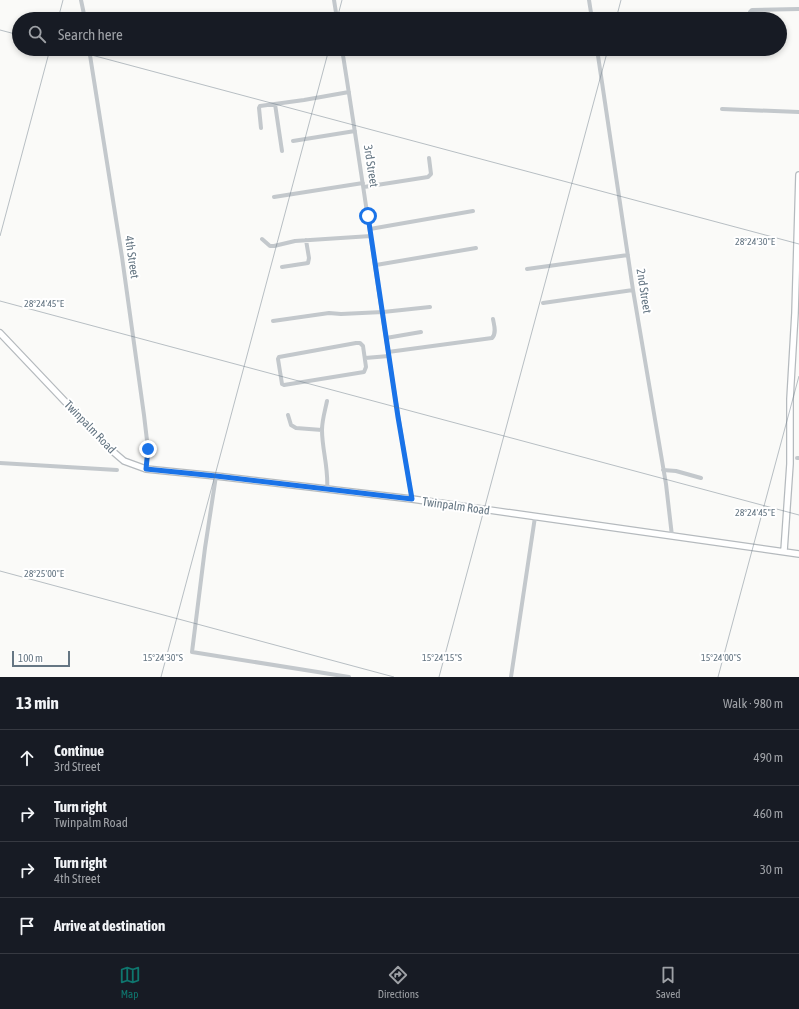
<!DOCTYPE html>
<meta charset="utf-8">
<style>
body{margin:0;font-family:"Asap Condensed",sans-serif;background:#20242c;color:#f1f3f6}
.scale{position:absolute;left:12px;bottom:10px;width:58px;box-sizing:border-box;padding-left:4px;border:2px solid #657683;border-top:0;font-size:11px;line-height:14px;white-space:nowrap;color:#657683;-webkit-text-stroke:3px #fff;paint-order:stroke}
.stop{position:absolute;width:12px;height:12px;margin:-9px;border:3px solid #1a73e8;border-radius:50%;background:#fff}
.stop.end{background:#1a73e8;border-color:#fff;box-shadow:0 1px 4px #0008}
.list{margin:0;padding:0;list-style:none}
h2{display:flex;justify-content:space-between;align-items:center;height:52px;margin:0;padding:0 16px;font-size:17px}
h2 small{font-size:13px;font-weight:400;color:#9ea1a6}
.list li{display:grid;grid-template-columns:26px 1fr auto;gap:12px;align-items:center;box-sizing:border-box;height:56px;padding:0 16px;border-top:1px solid #363941}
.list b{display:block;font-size:15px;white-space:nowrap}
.list p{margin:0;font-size:13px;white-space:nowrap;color:#9ea1a6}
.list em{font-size:13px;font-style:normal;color:#9ea1a6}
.icon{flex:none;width:22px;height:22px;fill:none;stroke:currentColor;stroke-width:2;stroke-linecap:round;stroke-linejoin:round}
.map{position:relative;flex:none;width:799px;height:677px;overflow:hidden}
.search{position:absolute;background:#171b24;box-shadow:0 2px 6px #0003;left:12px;right:12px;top:12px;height:44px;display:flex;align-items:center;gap:10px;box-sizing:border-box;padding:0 14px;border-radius:22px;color:#9ea1a6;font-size:15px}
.sheet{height:276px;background:#171b24}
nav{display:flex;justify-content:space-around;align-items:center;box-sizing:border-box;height:56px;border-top:1px solid #363941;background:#171b24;font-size:11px;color:#9ea1a6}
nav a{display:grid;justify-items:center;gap:2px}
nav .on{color:#0f766e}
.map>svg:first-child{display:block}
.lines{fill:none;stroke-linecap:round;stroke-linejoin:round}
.major-casing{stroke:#b5babe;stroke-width:8}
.minor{stroke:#c3c8cc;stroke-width:4}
.major{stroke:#fff;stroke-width:5.5}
.route{stroke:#1a73e8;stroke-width:5}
.ticks{fill:none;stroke:#657683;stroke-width:1;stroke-opacity:0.45}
.labels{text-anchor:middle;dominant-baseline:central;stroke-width:4;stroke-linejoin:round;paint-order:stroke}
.street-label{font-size:12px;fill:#657683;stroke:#fff}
.ticks-label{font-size:10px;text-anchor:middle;fill:#657683;stroke:#fff;stroke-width:4;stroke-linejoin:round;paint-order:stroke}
</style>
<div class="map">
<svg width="799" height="677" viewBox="0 0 799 677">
<rect width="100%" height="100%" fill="#fafaf8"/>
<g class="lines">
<defs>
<path id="major" d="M0 333 110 449 124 461 146 469 216 476 412 499 799 554
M784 551 790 464V399L795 313 799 175"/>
</defs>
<!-- major casing -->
<use href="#major" class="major-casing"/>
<!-- minor -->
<path class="minor" d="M81 0 85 19
M334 0 337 19
M589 0 592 19
M751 19 750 12 752 10 799 9
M89 49 122 257 144 415 148 449 146 469
M342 49C366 199 386 350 412 499
M597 49 633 290 666 484 672 536
M275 104 282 151
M722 109 799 112
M261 128 259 108 260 106 304 100 349 92
M293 141 355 131
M364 187 428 177 431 174 429 158
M274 197 363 183
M370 229 473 211
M262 239 270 246H274L295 241 371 236
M376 265 476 248
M282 267 308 263 309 258 306 240
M527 269 628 255
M543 303 633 290
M273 321 329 313 341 314 383 312 430 307
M386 338 421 332
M356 343H360L363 346 366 367 364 372 284 385 282 384 278 359 279 357Z
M388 352 492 338C497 333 494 325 493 319
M365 358 389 356
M288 415 291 425 296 428 322 430
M797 458H799
M0 463 117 470
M663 470 676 471 701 478
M216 476 205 548 192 652 349 677
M327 490C329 469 322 450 322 430 322 420 325 411 327 401
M511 677 535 517"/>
<!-- major -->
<use href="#major" class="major"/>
</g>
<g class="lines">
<!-- route -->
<path class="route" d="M148 449 146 469 216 476 412 499 398 417 368 216"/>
</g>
<!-- ticks -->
<path class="ticks" d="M58 19 63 0M337 19 342 0M616 19 621 0M0 30 19 35M69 49 799 244M0 236 50 49M0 301 799 515M0 571 394 677M161 677 329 49M439 677 608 49M718 677 799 376"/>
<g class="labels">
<!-- street labels -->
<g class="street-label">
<text transform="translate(371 166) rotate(81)">3rd Street</text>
<text transform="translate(132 257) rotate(82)">4th Street</text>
<text transform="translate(644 291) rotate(81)">2nd Street</text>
<text transform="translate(90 427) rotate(46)">Twinpalm Road</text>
<text transform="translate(456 506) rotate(8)">Twinpalm Road</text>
</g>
</g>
<g class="ticks-label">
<text x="755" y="245">28°24'30"E</text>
<text x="44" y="307">28°24'45"E</text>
<text x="755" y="516">28°24'45"E</text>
<text x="44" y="577">28°25'00"E</text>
<text x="163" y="661">15°24'30"S</text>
<text x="442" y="661">15°24'15"S</text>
<text x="721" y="661">15°24'00"S</text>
</g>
</svg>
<div class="scale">100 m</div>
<div class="stop" style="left:368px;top:216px"></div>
<div class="stop end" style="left:148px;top:449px"></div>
<div class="search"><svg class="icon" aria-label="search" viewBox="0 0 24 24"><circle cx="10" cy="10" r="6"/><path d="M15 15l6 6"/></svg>Search here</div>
</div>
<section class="sheet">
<h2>13 min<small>Walk · 980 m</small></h2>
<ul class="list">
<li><svg class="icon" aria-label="ahead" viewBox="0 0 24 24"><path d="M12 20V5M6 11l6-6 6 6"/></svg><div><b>Continue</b><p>3rd Street</p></div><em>490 m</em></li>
<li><svg class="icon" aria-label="right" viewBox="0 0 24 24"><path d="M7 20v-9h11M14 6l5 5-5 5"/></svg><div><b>Turn right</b><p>Twinpalm Road</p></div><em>460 m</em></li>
<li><svg class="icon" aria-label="right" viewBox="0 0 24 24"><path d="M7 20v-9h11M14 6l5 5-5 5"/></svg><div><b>Turn right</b><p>4th Street</p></div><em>30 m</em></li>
<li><svg class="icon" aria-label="arrive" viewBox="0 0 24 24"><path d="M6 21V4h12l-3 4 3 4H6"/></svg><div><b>Arrive at destination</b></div></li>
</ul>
</section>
<nav>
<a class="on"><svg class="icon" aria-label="map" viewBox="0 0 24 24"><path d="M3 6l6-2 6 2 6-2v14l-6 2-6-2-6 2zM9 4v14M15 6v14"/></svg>Map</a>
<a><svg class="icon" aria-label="directions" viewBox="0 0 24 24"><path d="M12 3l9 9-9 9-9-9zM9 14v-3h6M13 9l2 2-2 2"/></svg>Directions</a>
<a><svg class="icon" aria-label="saved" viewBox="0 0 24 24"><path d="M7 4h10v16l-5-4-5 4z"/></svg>Saved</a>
</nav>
